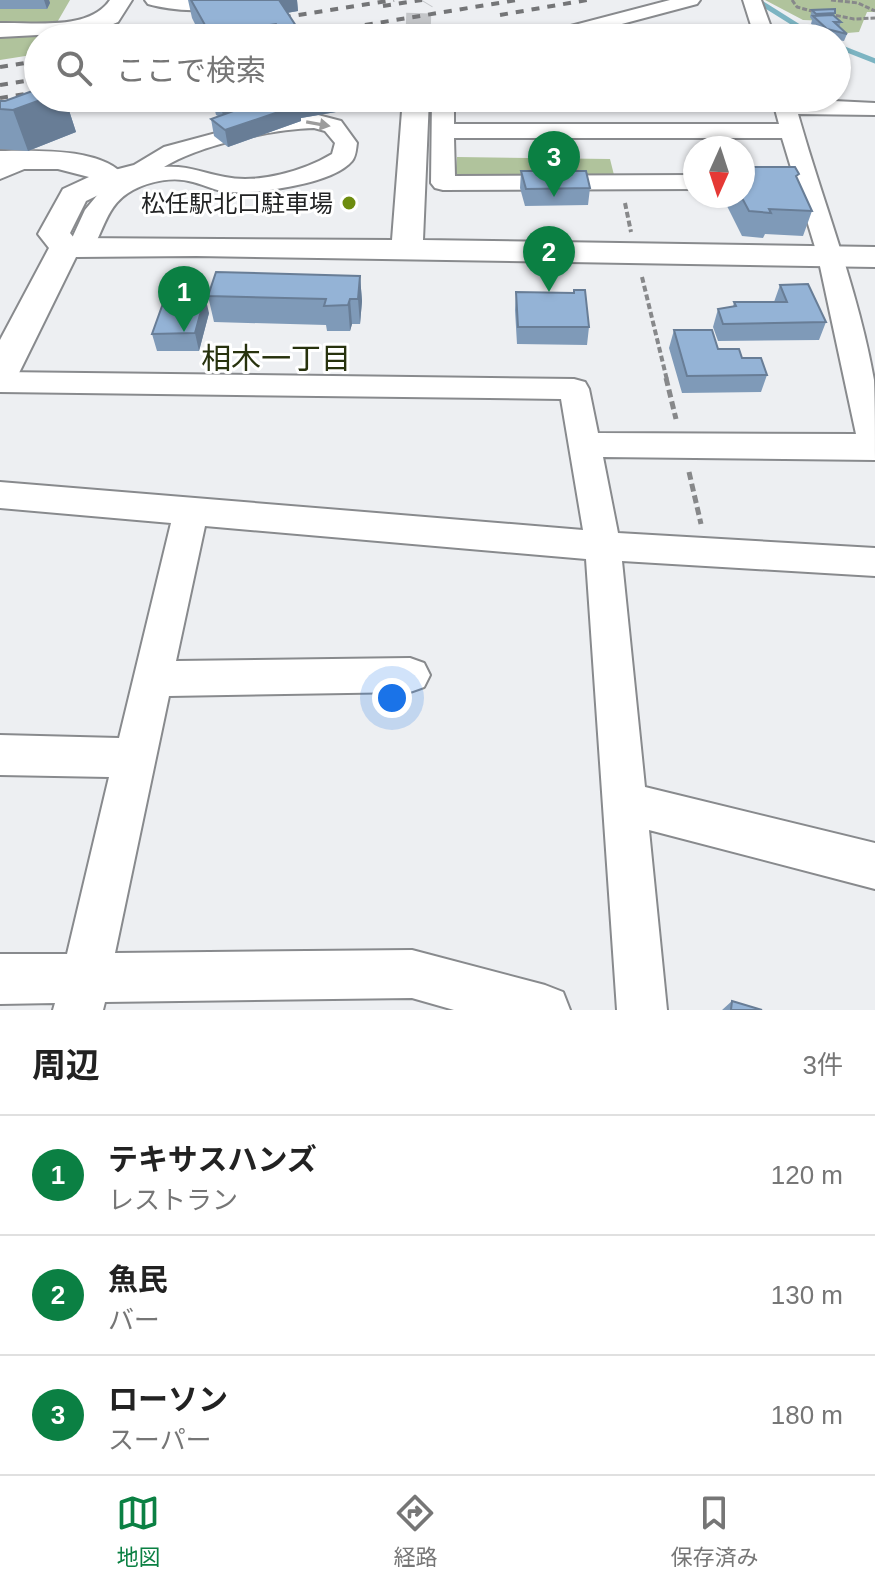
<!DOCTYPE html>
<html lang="ja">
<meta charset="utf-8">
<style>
body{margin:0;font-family:Helvetica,"Noto Sans JP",sans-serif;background:#f6f6f6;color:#222}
.compass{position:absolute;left:683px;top:136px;width:72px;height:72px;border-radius:50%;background:#fff;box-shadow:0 2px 6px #0004;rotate:183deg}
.you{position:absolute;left:392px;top:698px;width:28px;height:28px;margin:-20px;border:6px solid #fff;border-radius:50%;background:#1a73e8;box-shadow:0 0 0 12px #1a73e833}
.badge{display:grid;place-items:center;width:52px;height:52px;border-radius:50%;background:#0b8043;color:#fff;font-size:26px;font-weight:700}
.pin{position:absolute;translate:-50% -66px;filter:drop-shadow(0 2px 4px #0008)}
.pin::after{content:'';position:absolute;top:42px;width:28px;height:24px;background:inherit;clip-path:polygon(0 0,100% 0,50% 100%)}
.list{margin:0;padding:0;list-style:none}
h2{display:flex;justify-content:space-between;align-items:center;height:104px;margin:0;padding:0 32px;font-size:34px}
h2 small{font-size:26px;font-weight:400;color:#767676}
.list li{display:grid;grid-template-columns:52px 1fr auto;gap:24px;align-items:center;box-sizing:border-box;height:120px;padding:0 32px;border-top:2px solid #e0e0e0}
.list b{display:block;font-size:30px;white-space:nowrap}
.list p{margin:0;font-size:26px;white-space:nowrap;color:#767676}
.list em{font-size:26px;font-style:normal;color:#767676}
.icon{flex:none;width:44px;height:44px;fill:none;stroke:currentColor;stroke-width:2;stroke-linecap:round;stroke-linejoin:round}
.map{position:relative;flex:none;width:875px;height:1010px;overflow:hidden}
.search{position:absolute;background:#fff;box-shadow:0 2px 6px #0004;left:24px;right:24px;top:24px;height:88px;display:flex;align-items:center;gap:20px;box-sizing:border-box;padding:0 28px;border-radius:44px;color:#767676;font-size:30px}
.sheet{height:464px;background:#fff}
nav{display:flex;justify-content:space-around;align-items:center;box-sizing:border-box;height:112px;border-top:2px solid #e0e0e0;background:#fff;font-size:22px;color:#767676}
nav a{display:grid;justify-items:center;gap:4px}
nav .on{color:#0b8043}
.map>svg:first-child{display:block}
.green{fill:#b0c39c}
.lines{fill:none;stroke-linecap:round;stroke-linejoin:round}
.stream{stroke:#7cb4c2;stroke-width:5}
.tertiary-tunnel{stroke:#c4c6c9;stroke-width:25;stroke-dasharray:25 13;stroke-linecap:butt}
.minor-casing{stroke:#888a8d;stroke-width:4}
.tertiary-casing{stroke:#888a8d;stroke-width:4}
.path-far2{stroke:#87888a;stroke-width:3;stroke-dasharray:5 2;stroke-linecap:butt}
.path-far1{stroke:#87888a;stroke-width:4;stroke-dasharray:6 3;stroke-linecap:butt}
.path{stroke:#87888a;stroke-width:5;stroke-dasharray:8 4;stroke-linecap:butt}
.minor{fill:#fff;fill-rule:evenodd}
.tertiary{fill:#fff;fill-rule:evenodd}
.rail{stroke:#747577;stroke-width:4;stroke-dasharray:8 8;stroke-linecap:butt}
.wall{fill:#7f9ab8}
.shaded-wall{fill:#687d96}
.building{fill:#94b3d6;stroke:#687d96;stroke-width:2}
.oneway{fill:#9c9c9c}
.poi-dot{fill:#6d8c0f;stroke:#fff;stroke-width:3}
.labels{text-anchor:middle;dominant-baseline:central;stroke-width:6;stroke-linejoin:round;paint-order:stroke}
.far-poi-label{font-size:24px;fill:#222324;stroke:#fff;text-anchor:end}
.neighbourhood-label{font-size:30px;fill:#27320d;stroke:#fff}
</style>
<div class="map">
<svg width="875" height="1010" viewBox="0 0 875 1010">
<rect width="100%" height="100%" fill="#edeff2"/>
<!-- green -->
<path class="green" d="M0 0H70L55 26 0 27Z
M765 0H875V12H867L859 32 836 34 828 21 803 20Z
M118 21 125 38H38V54L0 60V35L79 33Z
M457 157 610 159 615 179 455 178Z"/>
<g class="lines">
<!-- stream -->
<path class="stream" d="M758 1 817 38
M837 46 875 61"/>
<!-- tertiary-tunnel -->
<path class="tertiary-tunnel" d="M418 38 419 5 422 0"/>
<defs>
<path id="minor" d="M145 0H233C216 16 169 10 148 4Z
M670 0H700L697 4 569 38H537L540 34Z
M743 0H761L775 38H755Z
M432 98H454V124H779L772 98 875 103V115L798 114C823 203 858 289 874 380 875 405 875 434 875 460L603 457 618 533 875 548V576L622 561 645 787 875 843V889L649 830 667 1010H617L586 559 205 526 176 661 410 658 424 663 430 675 424 687 410 692 169 696 115 953 412 950 545 985 563 992 570 1010H454L412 998 105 1002 103 1010H53L55 1003 0 1004V954H67L109 777 0 775V735L119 738 171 523 0 508V482L583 530 561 399 0 392V372L574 379 585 382 589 389 598 433 856 434 818 257 782 138H454L455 176 695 175V189L443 190 435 188 431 183Z
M314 114 341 121 357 143C356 149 356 156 352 161 333 184 258 194 228 192 216 191 205 185 193 182 174 176 150 181 133 190 105 205 105 231 89 254H71L67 249 85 210 104 187 99 178 103 173 134 165 164 147 283 115ZM314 128 325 131 335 143 332 154C304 171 258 184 225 177 203 173 187 165 164 167 200 145 272 129 314 128Z
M26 153 34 155 38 160 34 165 0 179V163Z"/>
<path id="tertiary" d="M110 0H132L118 22 94 32 0 37V23C34 22 89 31 110 0Z
M403 98H429L423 240 875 247V267L196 256 76 257 18 375 13 384 0 387V340L49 248 38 234 63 189 89 177 58 169H0V151C34 151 104 147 126 178L121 184 86 201 70 233 74 238 392 240Z"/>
</defs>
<!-- minor casing -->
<use href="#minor" class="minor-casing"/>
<!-- tertiary casing -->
<use href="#tertiary" class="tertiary-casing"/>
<!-- path-far2 -->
<path class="path-far2" d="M792 0 797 7 815 12
M831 0 858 3 875 11
M829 14 854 19 875 18"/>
<!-- path-far1 -->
<path class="path-far1" d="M625 203 631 232
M642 277 667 380"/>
<!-- path -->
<path class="path" d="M666 378 676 419
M689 472 701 524"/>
<!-- minor -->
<use href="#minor" class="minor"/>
<!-- tertiary -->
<use href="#tertiary" class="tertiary"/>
<!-- rail -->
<path class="rail" d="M383 6 422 0
M500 15 587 0
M267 20 394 0
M153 38 220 27
M286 38 517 0
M360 38 398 32
M0 67 38 61
M0 85 38 79
M0 98 38 92"/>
</g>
<!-- wall -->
<path class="wall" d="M0 0H49L50 3 47 9H0Z
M188 0H297L298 11 287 13 304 38H202L192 18Z
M812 10 835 13 834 16 841 22 839 27 847 34 844 41 837 40V38L825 36 811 24 812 20 810 17Z
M38 98H65L76 132 28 151 0 149V101Z
M212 98H335L336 112 301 118V121L228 147 214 136 211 119 218 116 216 115Z
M521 171 590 188 588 205 525 206 520 188Z
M797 179 812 211 803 236 765 234 763 238 742 236 722 196H743Z
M360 276 362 301 360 324H352L350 331H327L326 325 214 322 208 296Z
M780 285 826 322 819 340 718 341 713 327 718 309 733 307 734 302H774Z
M516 292 589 327 587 345 517 344 515 310Z
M209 313 199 351H157L152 334Z
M674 330 742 358 767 375 761 392 682 393 669 348Z
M732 1001 762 1010H722Z"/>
<!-- shaded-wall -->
<path class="shaded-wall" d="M44 0H49L50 3 47 9Z
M272 0H297L298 11 274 15Z
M276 24 277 38H211L210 34Z
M46 98H65L76 132 28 151 13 110Z
M219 98H289L224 120Z
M313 98H335L336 112 301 118V121L228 147 225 130 296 102Z
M360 276 362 301 360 324 358 299Z
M205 296 209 313 199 351 195 333Z
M350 299 352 324 350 331 348 305Z"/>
<!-- building -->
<path class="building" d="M191 0H279L304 38H284L276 24 210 34Z
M835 9V13L816 14 812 10Z
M833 15 841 22H834L847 34 827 29 813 16Z
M38 89V98H46L13 110 0 109V101H5Z
M270 98H313L314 99 296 102 299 105 225 130 211 119Z
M743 167H795L799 174 796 176 812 211 769 209 771 213 749 211 741 196H743Z
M521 171H586L590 188 526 189Z
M216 272 360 276 358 299H350L348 305 324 306 326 299 208 296Z
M808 284 826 322 723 324 718 309 736 306 734 302H787L780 285Z
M574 290H585L589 327H518L516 292 574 293Z
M166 295 205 296 195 333 152 334Z
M674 330H712L718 349H739L742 358H761L767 375 687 376Z
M732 1001 762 1010H731Z"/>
<!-- one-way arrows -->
<defs><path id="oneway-solid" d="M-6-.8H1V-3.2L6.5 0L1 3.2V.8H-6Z" transform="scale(2)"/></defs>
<use class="oneway" href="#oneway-solid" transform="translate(318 124) rotate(10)"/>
<!-- markers -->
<circle class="poi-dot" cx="349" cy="203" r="8"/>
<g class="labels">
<!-- far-poi labels -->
<g class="far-poi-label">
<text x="333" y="203">松任駅北口駐車場</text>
</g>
<!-- neighbourhood labels -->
<g class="neighbourhood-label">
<text x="276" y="358">相木一丁目</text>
</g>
</g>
</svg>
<svg class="compass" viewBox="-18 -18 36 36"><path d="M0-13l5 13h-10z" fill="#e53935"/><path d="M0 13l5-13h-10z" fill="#767676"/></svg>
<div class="you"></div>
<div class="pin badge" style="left:184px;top:332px">1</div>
<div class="pin badge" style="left:549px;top:292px">2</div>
<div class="pin badge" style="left:554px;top:197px">3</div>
<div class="search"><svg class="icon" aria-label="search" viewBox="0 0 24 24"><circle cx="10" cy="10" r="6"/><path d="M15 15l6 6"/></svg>ここで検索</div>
</div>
<section class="sheet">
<h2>周辺<small>3件</small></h2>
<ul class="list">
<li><span class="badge">1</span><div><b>テキサスハンズ</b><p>レストラン</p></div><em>120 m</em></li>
<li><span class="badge">2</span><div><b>魚民</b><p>バー</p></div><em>130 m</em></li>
<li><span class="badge">3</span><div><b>ローソン</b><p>スーパー</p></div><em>180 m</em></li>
</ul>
</section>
<nav>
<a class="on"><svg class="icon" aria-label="map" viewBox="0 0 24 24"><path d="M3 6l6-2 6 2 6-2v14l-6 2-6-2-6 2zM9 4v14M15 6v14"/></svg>地図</a>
<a><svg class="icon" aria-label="directions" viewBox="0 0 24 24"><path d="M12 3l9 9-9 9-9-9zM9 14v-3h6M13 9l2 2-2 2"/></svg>経路</a>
<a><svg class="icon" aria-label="saved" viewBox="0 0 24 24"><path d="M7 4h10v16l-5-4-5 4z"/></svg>保存済み</a>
</nav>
